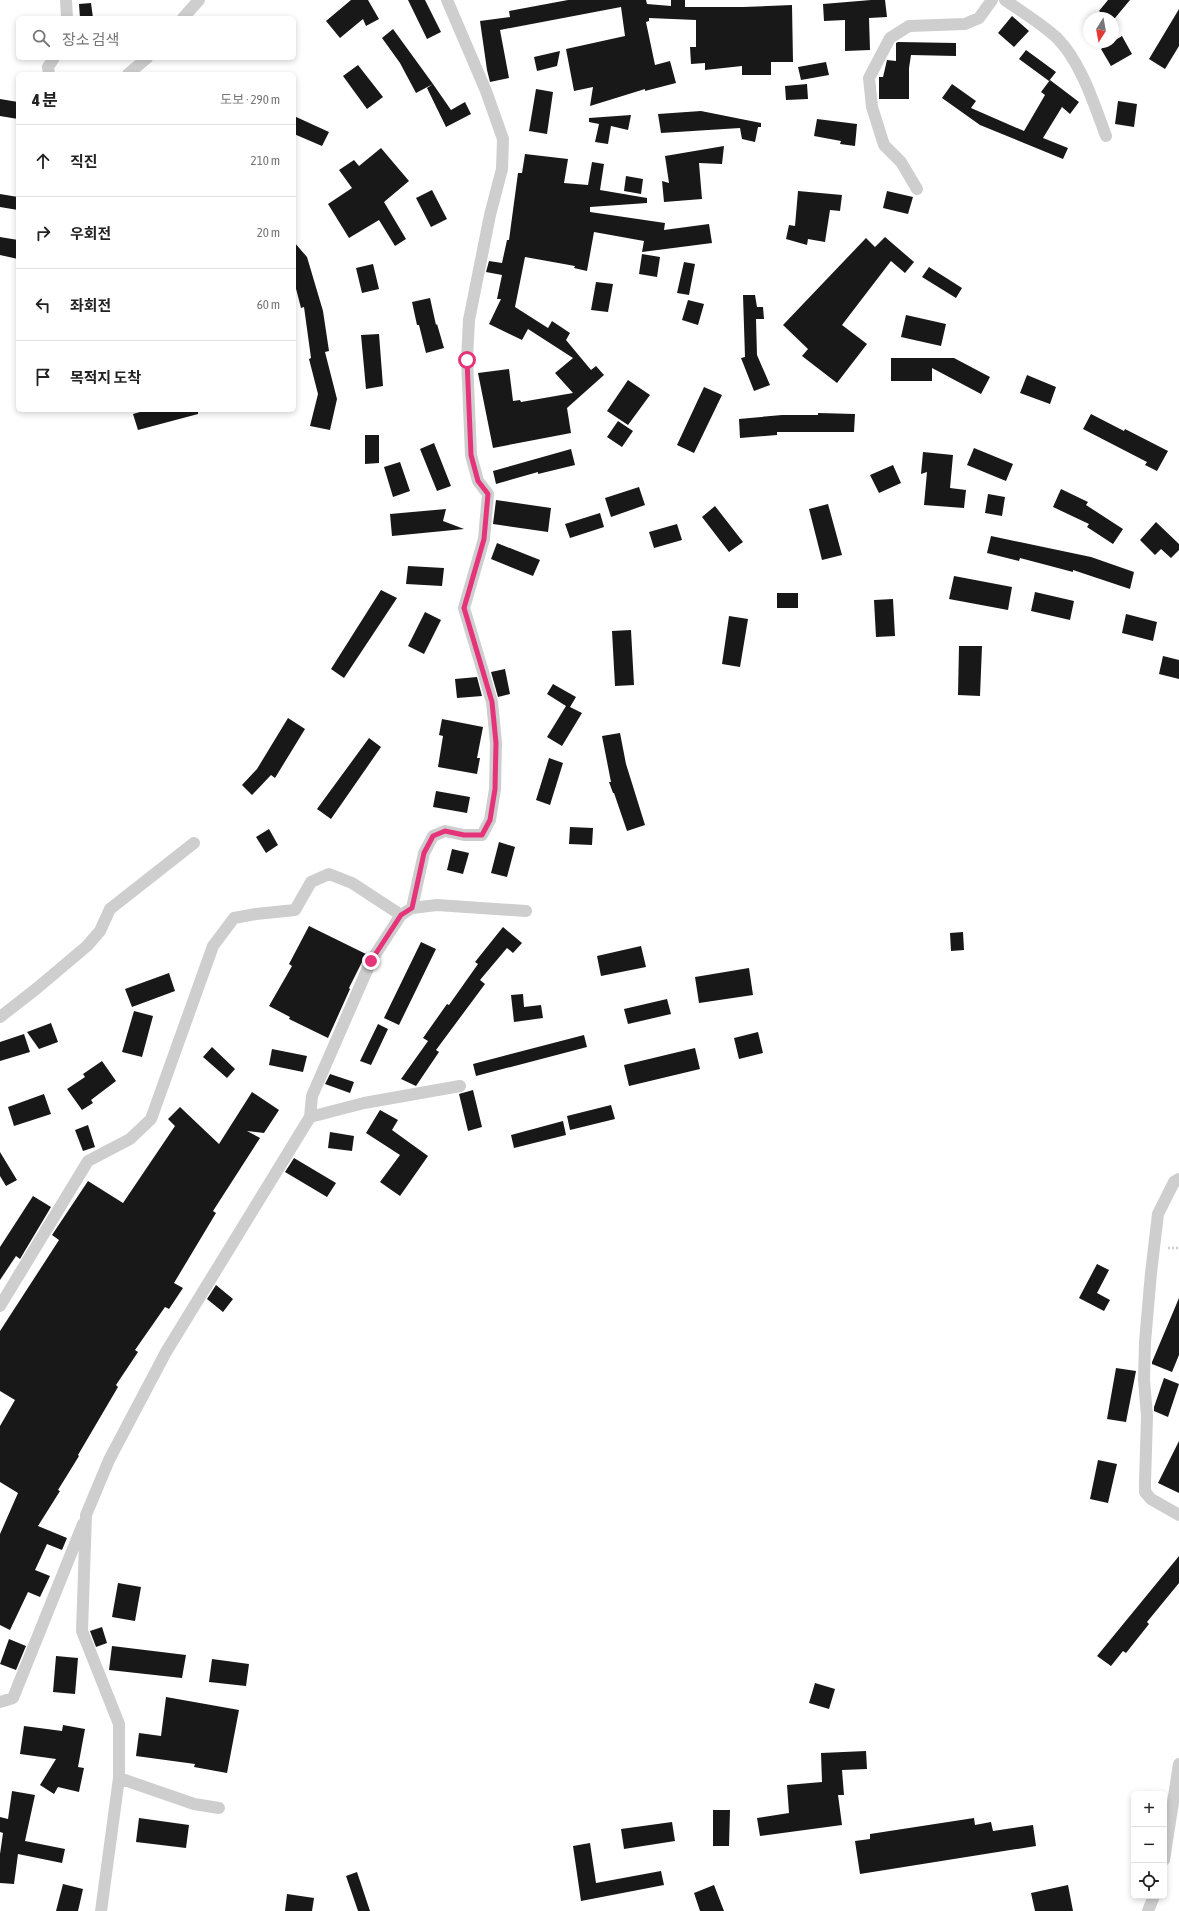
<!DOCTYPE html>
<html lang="ko">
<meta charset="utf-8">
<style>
body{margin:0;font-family:"Asap Condensed","Noto Sans KR",sans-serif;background:#f2f2f2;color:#222}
.controls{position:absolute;right:12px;bottom:12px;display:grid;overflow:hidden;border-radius:6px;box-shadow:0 2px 6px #0003}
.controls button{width:36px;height:36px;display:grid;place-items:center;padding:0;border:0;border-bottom:1px solid #e0e0e0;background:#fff;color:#222;font:20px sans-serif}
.compass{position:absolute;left:1083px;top:12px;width:36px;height:36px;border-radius:50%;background:#fff;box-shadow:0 2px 6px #0003;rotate:191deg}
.stop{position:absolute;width:12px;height:12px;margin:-9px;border:3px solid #e6347b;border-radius:50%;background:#fff}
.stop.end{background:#e6347b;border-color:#fff;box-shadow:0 1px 4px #0008}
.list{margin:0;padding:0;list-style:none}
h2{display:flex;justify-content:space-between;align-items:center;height:52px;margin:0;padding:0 16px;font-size:17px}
h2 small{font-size:13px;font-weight:400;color:#767676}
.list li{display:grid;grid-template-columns:26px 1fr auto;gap:12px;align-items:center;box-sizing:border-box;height:72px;padding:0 16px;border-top:1px solid #e0e0e0}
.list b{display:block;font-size:15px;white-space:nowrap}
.list em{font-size:13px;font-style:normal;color:#767676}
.icon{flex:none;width:22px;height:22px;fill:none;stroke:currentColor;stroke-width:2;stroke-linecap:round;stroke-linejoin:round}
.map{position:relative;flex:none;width:1179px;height:1911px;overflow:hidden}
.search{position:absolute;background:#fff;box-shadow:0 2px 6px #0003;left:16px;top:16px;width:280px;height:44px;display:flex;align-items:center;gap:10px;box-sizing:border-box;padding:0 14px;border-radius:6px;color:#767676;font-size:15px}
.panel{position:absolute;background:#fff;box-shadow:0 2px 6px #0003;left:16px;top:72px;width:280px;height:340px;border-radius:6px}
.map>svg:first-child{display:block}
.building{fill:#181818}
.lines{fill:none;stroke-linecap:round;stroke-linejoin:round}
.path{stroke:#cbcbcb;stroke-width:2.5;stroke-dasharray:2 2;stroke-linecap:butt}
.street{stroke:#cecece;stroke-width:12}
.route{stroke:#e6347b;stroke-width:5}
</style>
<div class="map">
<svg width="1179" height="1911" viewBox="0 0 1179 1911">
<rect width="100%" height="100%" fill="#fff"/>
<!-- building -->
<path class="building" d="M351 0H368L379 19 366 26 363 19 340 38 326 21Z
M408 0H425L441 32 427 39Z
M568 0H646L647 4 671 6V0H685V7H743L792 5 793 62H771V75H742V66L705 70V63L691 64 690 47H696V20L649 18V21L646 22 655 65 670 61 676 83 645 91V89L590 106 593 87 574 91 566 49 625 36 621 7 500 30 509 78 490 82 487 70 480 21 510 17 509 11Z
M871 0H885L887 17 869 18 870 50 845 51V20L824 21 823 4Z
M1108 0H1130L1115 18H1108L1099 11Z
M91 3 93 18H80L79 4Z
M1179 9V46L1165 69 1149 59Z
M1012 16 1029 31 1014 47 998 33Z
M393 29 433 84 416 93 400 63 382 38Z
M1122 36 1132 54 1111 66 1101 49Z
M898 42 956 43V56L911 55 909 68V99H879V77H883L887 60 896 61V43Z
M1026 50 1056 72 1049 81 1019 59Z
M560 51 557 66 537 71 534 57Z
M826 62 829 75 801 80 798 67Z
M358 65 383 97 367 109 343 76Z
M1050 80 1079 102 1070 114 1062 107 1043 138 1068 148 1063 159 980 125 942 98 952 84 976 101 971 108 1024 131 1045 95 1041 92Z
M433 84 451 110 465 102 471 114 446 127 427 88Z
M807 84 808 99 786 100 785 86Z
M536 89 553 92 547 134 529 131Z
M0 99 18 102V119L0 116Z
M1118 101 1137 104 1134 127 1115 124Z
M701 111 761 123V127H758L755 142 742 139 740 128 661 133 658 114Z
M631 115 628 130 611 126 608 144 595 142 599 124 589 122V118Z
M294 116 329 132 322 146 294 134Z
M817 119 857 124 855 146 840 144 841 141 814 136Z
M724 146 722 164 699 163 702 199 664 202 662 181 669 183 665 156Z
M381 148 409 181 384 202 406 239 395 246 379 220 349 238 328 204 352 188 339 170 354 160 359 166Z
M525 154 568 159 564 183 588 185 592 162 604 164 600 190 647 198V203L590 207V212L665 223 664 230 709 224 712 243 642 252 644 241 594 232 587 271 574 268 575 266 525 257 515 307 548 328 552 321 570 333 566 340 591 370 596 366 604 375 567 408 571 433 493 448 478 373 509 369 513 401 520 400 521 402 573 393 555 373 573 358 528 329 522 340 489 324 501 299H497L502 275 486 272 489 261 502 263 507 240H509L518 173H522Z
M626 176 643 179 641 194 624 191Z
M432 190 447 219 431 227 416 198Z
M798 191 842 195 840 211 830 210 825 242 808 239 807 245 786 239 789 225 795 226Z
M887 191 913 197 908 214 883 208Z
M0 194 18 197V210L0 207Z
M0 237 18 240V259L0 255Z
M885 237 914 262 905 273 891 261 842 325 867 344 837 383 802 356 808 349 783 325 866 238 875 247Z
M294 242 307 257 323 311 329 351 325 352 337 399 330 430 310 426 318 394 309 359 311 358 304 307 301 308 294 281Z
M642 254 660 257 657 277 639 274Z
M684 262 695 264 689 295 677 293Z
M373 264 379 289 362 293 356 268Z
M929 267 962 288 956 298 922 277Z
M596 282 613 284 608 312 591 310Z
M743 295H755L757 307H763L764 319H756L757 355 770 385 754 391 741 358 745 357Z
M430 298 436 325 437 324 444 348 426 353 419 325H417L412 302Z
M688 300 704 304 698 325 682 320Z
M906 315 946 324 941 346 901 337Z
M379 334 383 386 366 389 361 335Z
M891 358H954L990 377 981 394 932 368V381H891Z
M1027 375 1056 387 1050 404 1020 393Z
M628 380 650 395 628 425 607 411Z
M704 387 722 395 694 453 677 445Z
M147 410H198V414L138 430 133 414Z
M818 413 855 414 854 432H777V435L740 438 739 419 782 415H818Z
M1091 414 1124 431 1125 429 1168 451 1157 471 1145 465 1147 462 1083 429Z
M618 421 633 431 622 447 607 437Z
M365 435H379V463L365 464Z
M434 443 451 486 437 491 420 449Z
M974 448 1013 464 1006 481 967 465Z
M571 449 575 465 538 474V472L496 484 493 471Z
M923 452 953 455 950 488 966 490 964 508 924 505 927 472 921 474Z
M400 462 410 491 393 497 384 467Z
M893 465 901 483 879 493 870 475Z
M639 487 645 505 611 517 605 498Z
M1061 489 1088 502 1086 505 1123 529 1113 544 1087 527 1089 524 1053 507Z
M988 494 1005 497 1002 516 985 513Z
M496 500 551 508 548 532 493 524Z
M828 504 842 555 822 560 809 509Z
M715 506 743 542 729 552 702 517Z
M446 509 443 521 464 529 392 536 390 514Z
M600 513 604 527 570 538 565 524Z
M1156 522 1179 544V550L1171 558 1161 549 1155 555 1140 540Z
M677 524 682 540 654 548 649 532Z
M991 536 1091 557 1134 572 1130 589 1073 570V572L1020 558 1019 561 987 553Z
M497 543 540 560 533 576 491 559Z
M408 566 444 568 442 586 406 584Z
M954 576 1012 587 1008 610 949 599Z
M381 590 397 598 344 678 331 669Z
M1035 592 1074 601 1070 620 1031 611Z
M777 593H798V608H777Z
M893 599 895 636 876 637 874 600Z
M425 612 441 620 424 654 408 646Z
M1126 614 1157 622 1153 641 1122 633Z
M729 616 748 619 740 667 722 664Z
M631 630 634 685 615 686 612 631Z
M959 646H982L980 696 958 695Z
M1163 656 1179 660V679L1159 674Z
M505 669 510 694 498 697 491 672Z
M477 677 482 696 457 698 455 679Z
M553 684 576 697 570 707 582 713 562 746 547 737 566 706 547 694Z
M288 718 305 729 275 778 271 775 252 795 242 785 257 769Z
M442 719 483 727 477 758H480L477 774 438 767 443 736 439 735Z
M620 733 626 764 645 825 627 831 614 793H613L609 782H611L602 736Z
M369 738 381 747 331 819 317 809Z
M549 758 563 763 550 805 536 800Z
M436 791 470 797 467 813 433 807Z
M570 827 593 828 592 845 569 844Z
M269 829 278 845 266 853 256 837Z
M499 842 515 847 507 877 491 873Z
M452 849 469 853 463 874 447 870Z
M309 926 366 954 349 988 350 989 328 1038 289 1019 290 1017 269 1006 292 966 289 964Z
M503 927 522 943 513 953 507 948 480 980 485 984 436 1050 439 1052 416 1086 401 1079 428 1041 423 1038 447 1004 449 1005 478 964 475 962Z
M963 932 964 950 951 951 950 933Z
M421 942 436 949 399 1025 384 1018Z
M641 946 646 967 601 976 597 956Z
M749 968 753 995 699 1003 695 977Z
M169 973 175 991 132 1007 125 989Z
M523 994 524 1007 541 1005 543 1018 514 1022 511 995Z
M667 999 671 1014 628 1024 624 1009Z
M134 1011 153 1016 142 1057 122 1052Z
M51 1023 58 1042 39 1049 27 1032Z
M378 1024 388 1029 371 1065 360 1061Z
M758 1032 763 1053 739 1059 734 1038Z
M24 1034 30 1052 0 1061V1042Z
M584 1035 587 1047 476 1076 473 1064Z
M212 1047 235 1069 227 1078 203 1057Z
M695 1048 700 1069 629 1086 624 1065Z
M272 1049 307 1056 303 1072 269 1065Z
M102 1061 116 1081 91 1100 93 1103 82 1110 67 1089 85 1077 83 1074Z
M330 1074 354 1082 350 1093 325 1084Z
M473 1090 482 1127 468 1131 459 1094Z
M252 1092 279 1110 264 1133 247 1131 260 1138 213 1211 216 1213 174 1283 183 1288 169 1309 165 1307 135 1350 138 1352 116 1385 118 1387 78 1455 79 1456 58 1490 60 1491 38 1526 67 1538 62 1550 47 1544 35 1570 50 1576 40 1597 28 1592 10 1630 0 1625V1534L18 1493 0 1482V1426L15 1400 0 1391V1331L59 1240 52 1235 88 1181 123 1203 175 1126 168 1119 180 1107 219 1144Z
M44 1094 51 1114 14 1126 8 1107Z
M611 1105 615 1119 570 1130 567 1116Z
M380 1110 398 1120 392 1130 428 1156 400 1196 380 1182 400 1155 366 1133Z
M563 1121 566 1135 514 1148 511 1135Z
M88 1125 95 1147 83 1151 75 1130Z
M330 1132 354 1136 352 1151 328 1148Z
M0 1152 17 1180 6 1186 0 1176Z
M294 1158 336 1183 327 1197 285 1172Z
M33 1196 51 1207 20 1259 16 1256 0 1280V1247Z
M1097 1264 1109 1270 1097 1293 1110 1300 1104 1311 1079 1298Z
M216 1285 233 1299 223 1312 207 1299Z
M1179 1298V1355L1172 1372 1152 1364V1362Z
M1116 1368 1136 1371 1126 1422 1107 1419Z
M1164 1378 1179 1384 1168 1417 1154 1411V1407Z
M1179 1441V1493L1158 1483Z
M1098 1460 1117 1464 1108 1503 1090 1499Z
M1179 1556V1583L1147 1622 1149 1624 1126 1653 1123 1651 1111 1666 1097 1656Z
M118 1583 141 1587 135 1621 112 1617Z
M102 1627 107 1643 96 1647 90 1631Z
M9 1639 26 1646 16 1670 0 1664Z
M112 1646 186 1655 182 1678 109 1670Z
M56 1656 78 1658 75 1694 53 1692Z
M212 1659 249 1664 246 1686 209 1682Z
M815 1683 835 1689 829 1709 809 1703Z
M166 1697 239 1710 227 1773 194 1767 195 1764 136 1756 139 1733 161 1736Z
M63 1725 85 1729 78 1767 84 1768 79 1792 58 1787 54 1794 40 1785 56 1759 20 1754 24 1726 62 1731Z
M866 1751 867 1769 842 1770 844 1795H838L842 1825 760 1836 757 1818 789 1813 787 1785 822 1782 821 1753Z
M12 1791 35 1795 25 1841 65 1849 62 1863 18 1854 14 1884 0 1883V1854L3 1833 0 1832V1817L8 1819Z
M713 1810H730L729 1846H713Z
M139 1818 189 1825 186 1848 136 1842Z
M974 1818 975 1825 991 1822 993 1831 1033 1825 1036 1846 860 1874 855 1841 870 1839V1834Z
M672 1822 675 1841 624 1849 621 1829Z
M590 1843 596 1883 661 1871 664 1885 581 1901 573 1846Z
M357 1872 370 1911H358L346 1876Z
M63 1884 83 1889 78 1911H56Z
M714 1885 724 1911H700L694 1893Z
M1068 1885 1073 1911H1035L1031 1893Z
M287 1894 314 1898 312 1911H285Z"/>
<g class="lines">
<!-- path -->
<path class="path" d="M1168 1248H1179"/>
<!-- street -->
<path class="street" d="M66 0 67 18
M1005 0C1022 12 1042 24 1057 38 1081 62 1094 104 1106 136
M183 18 199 0
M49 74 48 67 54 58
M128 74 147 58
M917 189 901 162 884 145 872 107 869 78 890 38 909 26 965 24 979 18 992 0
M412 908 424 853 433 836 445 831 464 835H482L490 820 495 789 496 743 492 702 464 608 484 539 488 494 478 481 471 455 467 359 469 320 490 215 502 169 503 139 486 91 447 0
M0 1017 36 989 87 946 100 931 110 909 194 843
M310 1117 364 1103 460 1086
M1179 1179 1174 1182 1158 1214 1151 1273 1145 1342 1144 1380 1147 1416 1145 1483V1492L1151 1499 1179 1515
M0 1306 88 1161 130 1139 151 1119 213 946 234 918 256 914 295 910 311 882 329 874 352 883 401 915
M0 1702 13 1698 83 1524
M119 1778 194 1804 219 1808
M1164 1860 1179 1764
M101 1911 119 1778V1724L82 1631 86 1515 109 1460 166 1352 310 1117 312 1096 371 961 401 915 412 908 437 905 526 911
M1148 1911 1154 1896"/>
</g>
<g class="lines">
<!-- route -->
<path class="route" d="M371 961 401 915 412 908 424 853 433 836 445 831 464 835H482L490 820 495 789 496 743 492 702 464 608 484 539 488 494 478 481 471 455 467 360"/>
</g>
</svg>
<div class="controls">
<button>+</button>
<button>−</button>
<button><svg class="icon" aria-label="locate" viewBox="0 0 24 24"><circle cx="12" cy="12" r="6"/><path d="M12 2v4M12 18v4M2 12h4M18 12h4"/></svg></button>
</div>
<svg class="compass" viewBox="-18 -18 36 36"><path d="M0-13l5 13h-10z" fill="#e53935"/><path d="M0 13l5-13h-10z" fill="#767676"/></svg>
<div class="stop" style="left:467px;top:360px"></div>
<div class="stop end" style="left:371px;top:961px"></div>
<div class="search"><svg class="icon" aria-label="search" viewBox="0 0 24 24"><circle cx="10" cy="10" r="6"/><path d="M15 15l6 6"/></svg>장소 검색</div>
<section class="panel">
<h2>4 분<small>도보 · 290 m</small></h2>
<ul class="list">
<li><svg class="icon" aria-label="ahead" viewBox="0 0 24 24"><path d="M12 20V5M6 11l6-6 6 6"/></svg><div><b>직진</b></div><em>210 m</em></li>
<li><svg class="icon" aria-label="right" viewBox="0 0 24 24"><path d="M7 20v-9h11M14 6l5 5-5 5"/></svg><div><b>우회전</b></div><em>20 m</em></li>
<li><svg class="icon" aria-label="left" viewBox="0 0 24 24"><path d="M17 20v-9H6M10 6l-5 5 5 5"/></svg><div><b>좌회전</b></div><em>60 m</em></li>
<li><svg class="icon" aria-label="arrive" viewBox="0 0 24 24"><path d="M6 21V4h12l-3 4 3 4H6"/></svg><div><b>목적지 도착</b></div></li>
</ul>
</section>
</div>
